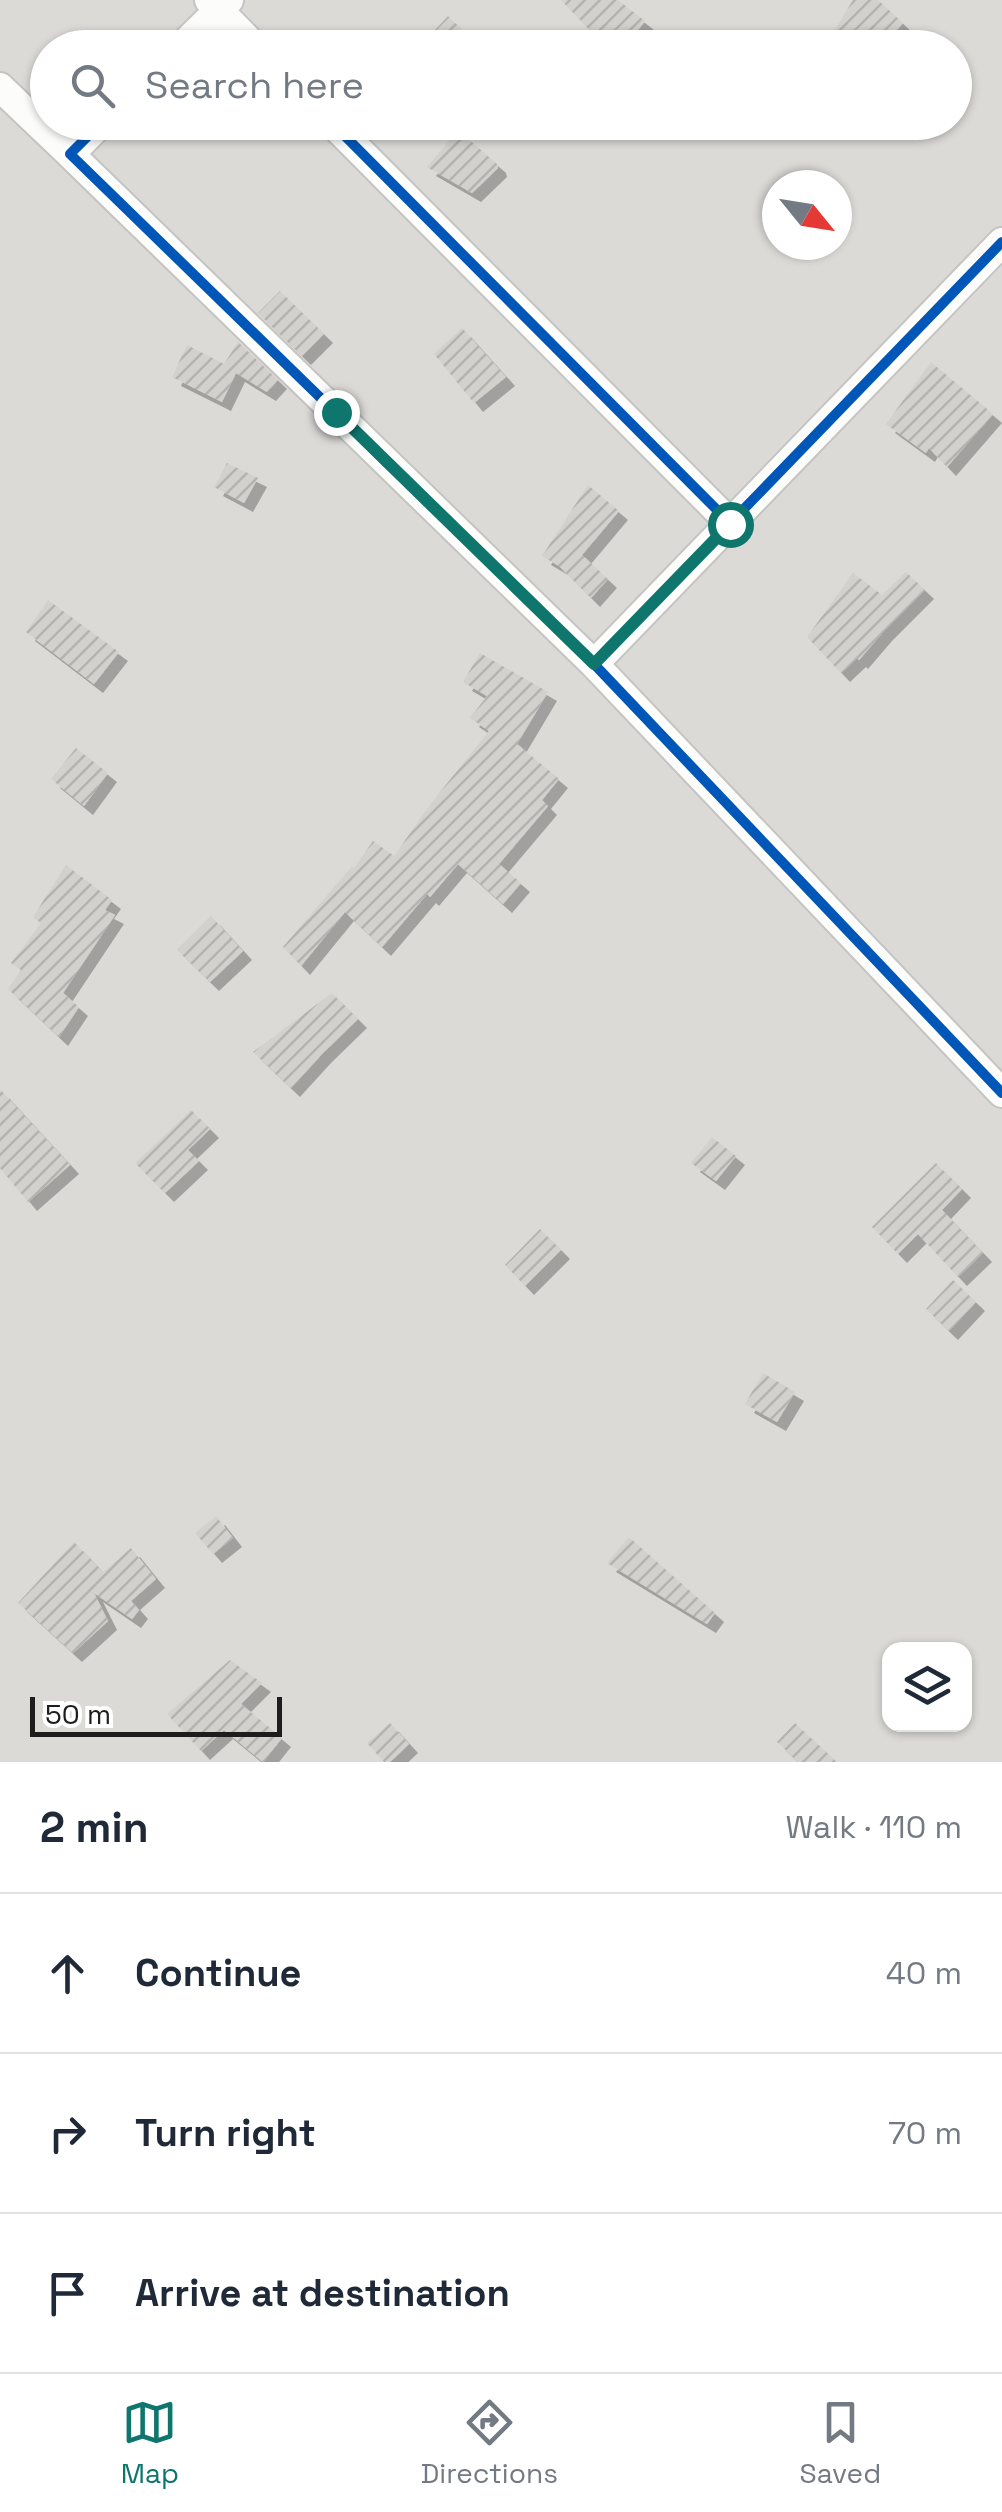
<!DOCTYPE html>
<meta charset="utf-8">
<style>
body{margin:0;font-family:"Space Grotesk",sans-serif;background:#f6f6f7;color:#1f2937}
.controls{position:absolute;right:30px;bottom:30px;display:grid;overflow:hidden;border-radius:20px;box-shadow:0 2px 8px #0004}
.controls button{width:90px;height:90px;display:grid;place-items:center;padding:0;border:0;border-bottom:2px solid #e0e1e3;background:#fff;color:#1f2937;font:50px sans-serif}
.compass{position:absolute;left:762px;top:170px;width:90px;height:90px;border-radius:50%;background:#fff;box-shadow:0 2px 8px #0004;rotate:120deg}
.scale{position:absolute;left:30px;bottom:25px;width:252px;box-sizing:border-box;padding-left:10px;border:5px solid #1d1d1d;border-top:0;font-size:28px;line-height:35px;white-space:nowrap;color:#1d1d1d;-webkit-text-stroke:8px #fff;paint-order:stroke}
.stop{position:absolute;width:30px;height:30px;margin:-22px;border:8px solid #0f766e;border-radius:50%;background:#fff}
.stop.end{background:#0f766e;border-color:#fff;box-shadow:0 2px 10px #0008}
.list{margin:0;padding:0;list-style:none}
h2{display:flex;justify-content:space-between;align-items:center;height:130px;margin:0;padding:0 40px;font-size:42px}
h2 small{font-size:32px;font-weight:400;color:#747a83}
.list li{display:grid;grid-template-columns:65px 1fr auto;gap:30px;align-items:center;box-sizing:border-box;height:160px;padding:0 40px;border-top:2px solid #e0e1e3}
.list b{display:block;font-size:38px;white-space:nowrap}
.list em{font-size:32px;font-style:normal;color:#747a83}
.icon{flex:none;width:55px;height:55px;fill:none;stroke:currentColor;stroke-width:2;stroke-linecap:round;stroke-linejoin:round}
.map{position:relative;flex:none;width:1002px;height:1762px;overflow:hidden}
.search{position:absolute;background:#fff;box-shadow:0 2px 8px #0004;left:30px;right:30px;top:30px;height:110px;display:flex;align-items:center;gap:25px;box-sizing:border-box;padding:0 35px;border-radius:55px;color:#747a83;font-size:38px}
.sheet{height:610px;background:#fff}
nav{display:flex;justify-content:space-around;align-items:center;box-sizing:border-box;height:140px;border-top:2px solid #e0e1e3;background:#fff;font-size:28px;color:#747a83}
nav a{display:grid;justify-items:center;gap:5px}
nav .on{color:#0f766e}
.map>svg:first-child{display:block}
.residential{fill:#dbdad7;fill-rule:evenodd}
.building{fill:url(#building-hatch);filter:url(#shadow)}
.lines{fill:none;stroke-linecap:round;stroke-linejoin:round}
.street-casing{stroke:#c4c4c2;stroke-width:32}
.street{stroke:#fcfcfb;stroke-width:28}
.cycleway-casing{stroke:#fff;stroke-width:16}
.cycleway{stroke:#0057b8;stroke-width:10}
.route{stroke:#0f766e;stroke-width:12}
</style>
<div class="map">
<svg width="1002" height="1762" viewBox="0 0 1002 1762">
<defs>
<pattern id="building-hatch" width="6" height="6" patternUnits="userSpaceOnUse" patternTransform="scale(2.5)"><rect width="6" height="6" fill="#d3d1cd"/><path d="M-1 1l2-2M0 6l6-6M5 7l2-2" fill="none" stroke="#b5b3b0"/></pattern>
<filter id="shadow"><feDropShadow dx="9" dy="9" stdDeviation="0" flood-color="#0004"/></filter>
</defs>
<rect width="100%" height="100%" fill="#ecebe6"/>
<!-- residential -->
<path class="residential" d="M0 0H1002V1762H0ZM48 48H954V122H48ZM777 185H837V245H777ZM890 1650H964V1724H890Z"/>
<!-- building -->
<path class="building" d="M561 0H618L645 21 624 48H607Z
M853 0H878L903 23 881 48H824Z
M448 16 481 48H418Z
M458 130 497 164 498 168 472 193 427 167Z
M280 291 324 334 302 356 258 313Z
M462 328 506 377 474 403 434 354Z
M238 342 278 380 267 392 236 373 222 402 172 377 187 345 224 364Z
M931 362 993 414 947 467 929 448 926 453 886 424Z
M227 463 258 478 244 503 214 487Z
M588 485 619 511 582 555 608 579 591 598 559 566 542 556Z
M906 572 925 590 883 632 859 660 857 658 841 673 807 637 853 573 882 595Z
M48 600 119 652 94 684 26 632Z
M480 653 548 692 517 744 559 779 542 800 548 806 499 864 521 883 503 904 458 864 430 897 427 894 382 947 345 912 301 966 283 947 352 866 354 868 373 841 394 856 432 802 489 731 470 718 487 696 463 682Z
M76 748 108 773 84 806 51 779Z
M66 865 112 900 105 910 115 915 63 993 79 1007 59 1037 8 989 21 970 11 963 41 923 33 917Z
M211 916 243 951 210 982 177 950Z
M332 993 358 1019 322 1054 291 1088 253 1052Z
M0 1089 70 1165 28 1202 0 1168Z
M191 1110 210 1129 188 1150 199 1161 165 1193 135 1163Z
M712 1137 736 1156 716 1181 691 1163Z
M936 1163 962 1189 942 1210 983 1253 958 1277 918 1234 898 1254 872 1227Z
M540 1229 561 1250 525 1286 505 1265Z
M953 1280 976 1302 949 1331 926 1309Z
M763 1373 795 1392 777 1422 745 1404Z
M216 1516 233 1538 213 1554 195 1533Z
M629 1537 715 1613 707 1624 607 1563Z
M74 1542 103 1572 131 1548 156 1579 131 1601 139 1610 132 1619 94 1593 108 1621 73 1653 18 1603Z
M230 1660 262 1683 241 1704 282 1738 263 1762 224 1730 201 1751 167 1714Z
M390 1723 409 1744 390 1762H384L367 1743Z
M795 1723 837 1762H798L777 1742Z"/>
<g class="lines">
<defs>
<path id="street" d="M209 0 256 48
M180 48 229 0
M0 87 70 154
M102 122 70 154 594 664
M331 122 730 523
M1002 242 594 664 1002 1093"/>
</defs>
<!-- street casing -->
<use href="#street" class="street-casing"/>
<!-- street -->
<use href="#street" class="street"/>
<defs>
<path id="cycleway" d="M102 122 70 154 594 664
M331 122 730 523
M1002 242 594 664 1002 1093"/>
</defs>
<!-- cycleway casing -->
<use href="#cycleway" class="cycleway-casing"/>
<!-- cycleway -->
<use href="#cycleway" class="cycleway"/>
</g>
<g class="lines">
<!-- route -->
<path class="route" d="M336 412 594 664 730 524"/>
</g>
</svg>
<div class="controls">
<button><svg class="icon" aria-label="layers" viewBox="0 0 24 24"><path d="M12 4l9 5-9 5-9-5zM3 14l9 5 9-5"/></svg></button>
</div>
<svg class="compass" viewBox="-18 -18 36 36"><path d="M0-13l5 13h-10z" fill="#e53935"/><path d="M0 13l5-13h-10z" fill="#747a83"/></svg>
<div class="scale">50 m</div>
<div class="stop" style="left:730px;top:524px"></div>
<div class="stop end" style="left:336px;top:412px"></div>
<div class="search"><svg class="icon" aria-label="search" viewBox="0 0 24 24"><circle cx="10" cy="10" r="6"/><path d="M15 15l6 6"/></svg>Search here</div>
</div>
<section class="sheet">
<h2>2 min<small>Walk · 110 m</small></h2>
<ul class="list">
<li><svg class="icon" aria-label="ahead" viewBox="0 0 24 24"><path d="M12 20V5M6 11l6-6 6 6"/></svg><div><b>Continue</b></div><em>40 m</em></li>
<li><svg class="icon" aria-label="right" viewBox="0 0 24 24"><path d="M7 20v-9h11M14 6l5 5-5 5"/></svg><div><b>Turn right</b></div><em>70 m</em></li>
<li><svg class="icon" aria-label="arrive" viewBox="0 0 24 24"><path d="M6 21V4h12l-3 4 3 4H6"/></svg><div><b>Arrive at destination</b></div></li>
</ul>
</section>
<nav>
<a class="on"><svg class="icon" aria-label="map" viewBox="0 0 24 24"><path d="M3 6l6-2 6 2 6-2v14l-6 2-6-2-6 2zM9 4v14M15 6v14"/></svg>Map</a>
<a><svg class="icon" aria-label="directions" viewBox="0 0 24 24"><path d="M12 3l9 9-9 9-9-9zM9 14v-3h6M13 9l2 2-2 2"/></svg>Directions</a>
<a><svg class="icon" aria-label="saved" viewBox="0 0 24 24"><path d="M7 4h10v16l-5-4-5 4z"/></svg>Saved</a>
</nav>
